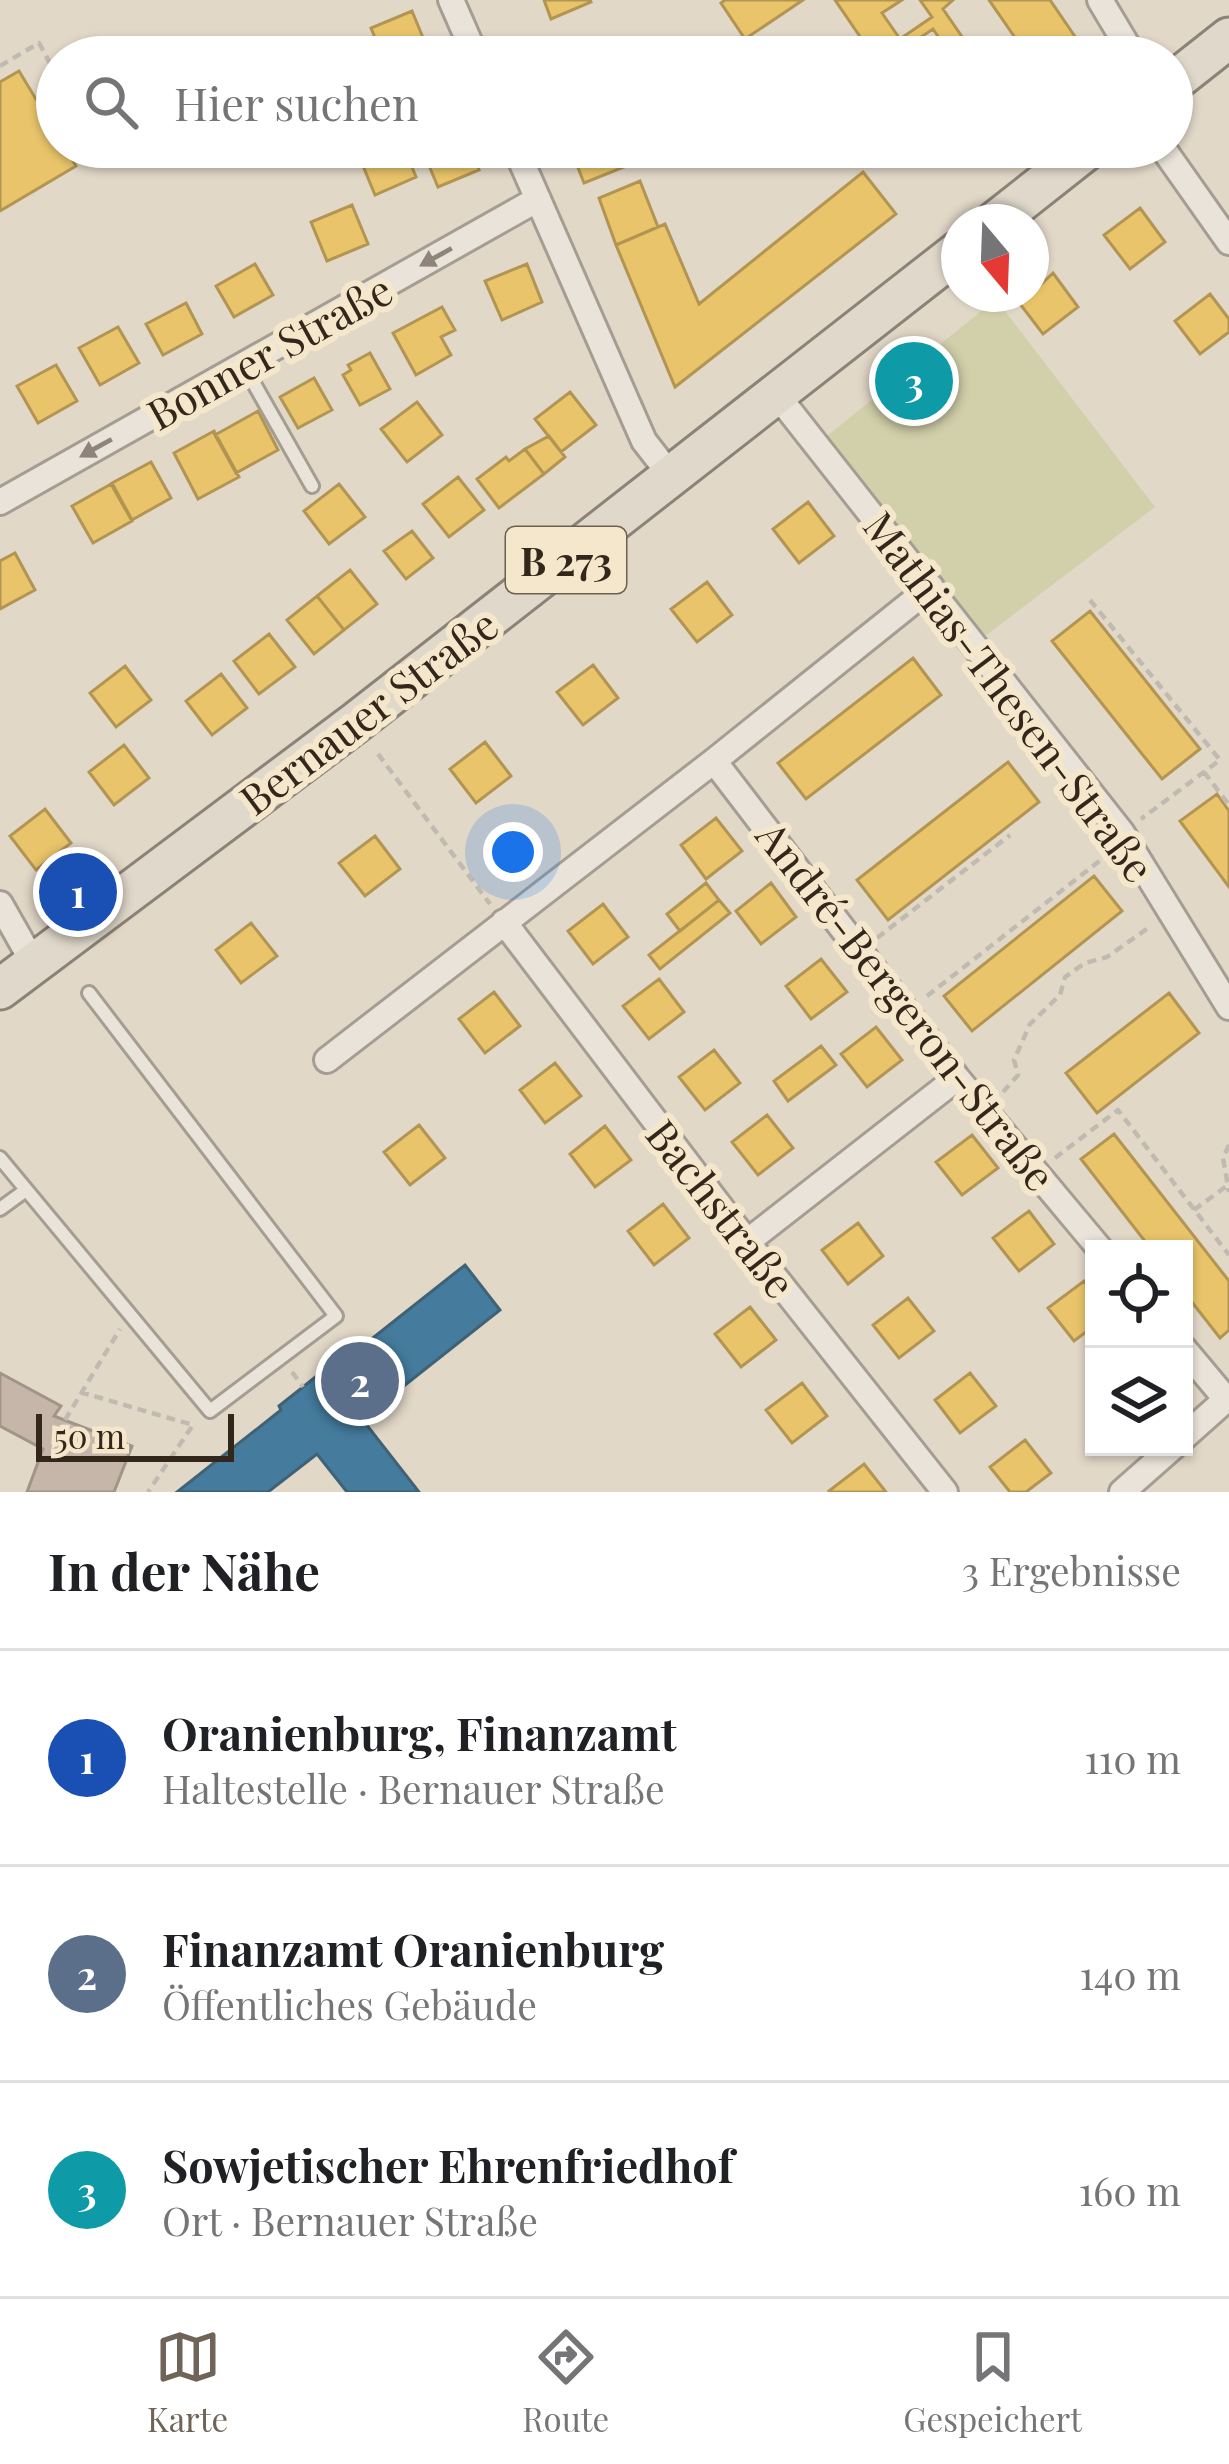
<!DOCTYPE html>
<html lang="de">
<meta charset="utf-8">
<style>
body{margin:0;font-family:"Playfair Display",serif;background:#f2f2f2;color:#202124}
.controls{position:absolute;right:36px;bottom:36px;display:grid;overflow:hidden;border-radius:0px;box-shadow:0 3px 9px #0004}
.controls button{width:108px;height:108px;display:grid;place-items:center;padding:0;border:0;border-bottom:3px solid #e0e0e0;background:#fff;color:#202124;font:60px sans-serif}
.compass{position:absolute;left:941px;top:204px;width:108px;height:108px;border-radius:50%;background:#fff;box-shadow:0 3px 9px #0004;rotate:161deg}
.scale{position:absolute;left:36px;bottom:30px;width:198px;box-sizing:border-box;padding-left:12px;border:6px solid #33261b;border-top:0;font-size:33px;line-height:42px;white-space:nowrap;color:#33261b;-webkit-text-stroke:9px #f4e7cc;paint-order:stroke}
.you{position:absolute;left:513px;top:852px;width:42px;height:42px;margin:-30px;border:9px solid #fff;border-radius:50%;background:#1a73e8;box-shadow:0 0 0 18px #1a73e833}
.badge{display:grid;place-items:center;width:78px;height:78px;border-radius:50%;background:#706458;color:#fff;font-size:39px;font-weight:700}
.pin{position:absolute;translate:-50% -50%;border:6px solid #fff;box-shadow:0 3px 12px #0006}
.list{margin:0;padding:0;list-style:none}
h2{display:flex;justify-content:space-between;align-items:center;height:156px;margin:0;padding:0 48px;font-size:51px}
h2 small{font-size:39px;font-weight:400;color:#757577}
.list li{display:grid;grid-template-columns:78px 1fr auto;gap:36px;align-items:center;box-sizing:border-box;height:216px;padding:0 48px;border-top:3px solid #e0e0e0}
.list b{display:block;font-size:45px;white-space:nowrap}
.list p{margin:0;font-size:39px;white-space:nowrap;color:#757577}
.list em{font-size:39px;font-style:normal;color:#757577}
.icon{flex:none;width:66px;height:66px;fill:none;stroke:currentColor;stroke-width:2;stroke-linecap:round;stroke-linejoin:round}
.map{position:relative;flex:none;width:1229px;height:1492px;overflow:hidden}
.search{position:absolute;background:#fff;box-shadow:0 3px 9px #0004;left:36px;right:36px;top:36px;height:132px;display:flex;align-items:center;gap:30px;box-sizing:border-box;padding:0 42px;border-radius:66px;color:#757577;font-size:45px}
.sheet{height:804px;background:#fff}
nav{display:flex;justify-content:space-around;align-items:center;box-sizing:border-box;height:168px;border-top:3px solid #e0e0e0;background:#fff;font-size:33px;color:#757577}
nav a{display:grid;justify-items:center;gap:6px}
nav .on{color:#706458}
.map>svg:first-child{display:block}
.green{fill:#d2d0aa}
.homes{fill:#e9c46a;stroke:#b29552;stroke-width:3}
.public{fill:#457b9d;stroke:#406276;stroke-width:3}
.building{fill:#c5b6a9;stroke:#a19488;stroke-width:3}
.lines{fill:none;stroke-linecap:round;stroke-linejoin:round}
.lane-casing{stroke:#a69d92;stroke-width:18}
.street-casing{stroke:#a69d92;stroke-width:30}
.primary-casing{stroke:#8b8378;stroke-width:45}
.path{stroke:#c1bab1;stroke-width:4.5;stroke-dasharray:9 6;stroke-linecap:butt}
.lane{stroke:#e9e3d9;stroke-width:12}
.street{stroke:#e9e3d9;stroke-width:24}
.primary{stroke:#e0d9cb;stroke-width:39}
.oneway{fill:#8e847a}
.labels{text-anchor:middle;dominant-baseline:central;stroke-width:12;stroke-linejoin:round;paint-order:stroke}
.shield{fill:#f4e7cc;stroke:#6d6050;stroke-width:3}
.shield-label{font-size:39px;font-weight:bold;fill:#33261b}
.street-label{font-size:42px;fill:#33261b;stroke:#f4e7cc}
</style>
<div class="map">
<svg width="1229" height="1492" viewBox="0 0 1229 1492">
<rect width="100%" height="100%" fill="#e2d8c8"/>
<!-- green -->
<path class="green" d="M996 299 1155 507 976 643 816 445Z"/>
<!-- homes -->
<path class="homes" d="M544 0H590L591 2 551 19Z
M725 0H803L745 39 721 3Z
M835 0H902L882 13 900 39 932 17 920 0H953L943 9 976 57H952L933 29 906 47 914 57H874Z
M989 0H1050L1089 57H1018L1025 52Z
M412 11 428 50 410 57H383L371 28Z
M19 71 57 134V147H65L76 166 0 211V82Z
M380 147H404L416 177 375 195 359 156Z
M426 147H469L479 170 438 187 422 149Z
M570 147H627L634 163 584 183Z
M863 172 896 214 675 387 616 245 665 224 699 304Z
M640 181 658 227 616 245 599 198Z
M352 205 368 244 327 261 311 222Z
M1140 208 1165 242 1130 269 1104 235Z
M255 264 273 295 234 317 216 286Z
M527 264 542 302 502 320 485 281Z
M1053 273 1078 307 1043 334 1017 300 1031 294Z
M1210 294 1229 319V332L1200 354 1175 321Z
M186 303 202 334 163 355 146 324Z
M442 307 455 330 441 337 451 355 416 375 393 333Z
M118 327 139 363 100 385 79 348Z
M370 353 390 389 360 405 343 375 351 370 348 365Z
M56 365 77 401 38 423 17 386Z
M314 378 332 410 298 428 280 397Z
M570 392 596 425 561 452 535 419Z
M417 402 442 435 407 462 381 429Z
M258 411 278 450 236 473 215 435Z
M214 431 239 477 198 499 174 453Z
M549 436 565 457 544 474 525 449Z
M525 449 544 474 499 508 477 479 506 457 509 461Z
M151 462 171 498 132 520 112 483Z
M458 477 484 510 449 537 423 504Z
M111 484 132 521 93 543 72 506Z
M339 484 365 517 329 544 304 511Z
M808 502 834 536 799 563 773 529Z
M412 531 433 558 406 579 384 551Z
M15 553 35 590 0 609V561Z
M350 570 377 604 344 630 317 596Z
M707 582 732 615 697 642 671 609Z
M317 596 344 630 314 654 287 620Z
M1090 611 1200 749 1162 779 1052 641Z
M269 634 295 667 259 694 234 661Z
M913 658 941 695 806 799 778 763Z
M593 665 618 698 583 725 557 692Z
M125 666 151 700 116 727 90 693Z
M221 674 247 708 212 735 186 701Z
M485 742 511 776 476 803 450 769Z
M124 745 149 778 114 805 89 772Z
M1008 762 1039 802 888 920 857 880Z
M1217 794 1229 811V887L1180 821Z
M45 809 71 843 36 870 10 836Z
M716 818 742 851 706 879 681 845Z
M375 836 400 869 365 896 339 863Z
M1094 876 1122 911 972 1031 944 996Z
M706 883 719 900 680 931 667 914Z
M771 883 796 917 761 944 736 911Z
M719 900 730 913 660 969 649 955Z
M603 904 628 937 593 964 568 931Z
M251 923 277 956 241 983 216 950Z
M821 959 847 992 811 1019 786 986Z
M659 979 684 1012 649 1039 623 1006Z
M494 992 520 1026 485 1053 459 1019Z
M1169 993 1199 1033 1097 1113 1066 1073Z
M876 1027 902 1060 867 1087 841 1054Z
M821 1046 836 1065 788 1101 774 1081Z
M714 1050 740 1083 705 1110 679 1077Z
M555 1063 581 1096 545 1123 520 1090Z
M767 1115 793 1148 758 1175 732 1142Z
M419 1125 445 1158 410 1185 384 1152Z
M605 1126 631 1160 595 1187 570 1154Z
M1114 1134 1229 1281V1330L1220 1338 1184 1292V1249H1151L1081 1159Z
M972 1135 998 1168 962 1195 936 1162Z
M663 1204 689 1238 654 1265 628 1231Z
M1029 1211 1054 1244 1019 1271 993 1238Z
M858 1223 883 1256 848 1284 822 1250Z
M1084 1281 1094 1295V1326L1074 1341 1048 1308Z
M908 1298 934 1331 899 1358 873 1325Z
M750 1307 776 1340 741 1367 715 1334Z
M970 1373 996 1406 960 1433 935 1400Z
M802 1383 827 1416 792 1443 766 1410Z
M1025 1440 1051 1473 1026 1492H1010L990 1467Z
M864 1464 886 1492H830L829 1491Z"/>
<!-- public -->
<path class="public" d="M465 1265 500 1310 362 1419 419 1492H347L317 1454 268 1492H177L281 1410 279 1406 303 1387 323 1371 326 1375Z"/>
<!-- building -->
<path class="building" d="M0 1373 61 1406 54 1416 132 1446 114 1492H27L43 1449 0 1426Z"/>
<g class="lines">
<defs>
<path id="lane" d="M244 366 312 486
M0 1158 210 1411 336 1316 89 993
M0 1209 26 1190"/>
<path id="street" d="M451 0 476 57
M1100 0 1134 57
M515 147 644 441 672 477
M1162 147 1229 242
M777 395 1122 833 1229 1007
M0 502 538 199
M714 761 957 1078 1100 1249
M0 904 34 964
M504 922 747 1242 945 1492
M327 1060 714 761 931 587
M747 1242 957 1078
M1184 1349 1226 1399
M1184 1437 1229 1397
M1122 1492 1173 1447"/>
<path id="primary" d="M1172 83 1229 38
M995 222 1090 147
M0 989 355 723 959 251"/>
</defs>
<!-- lane casing -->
<use href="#lane" class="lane-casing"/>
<!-- street casing -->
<use href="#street" class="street-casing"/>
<!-- primary casing -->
<use href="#primary" class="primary-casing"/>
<!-- path -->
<path class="path" d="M0 66 39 43 57 76
M98 147 101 154
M1090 600 1220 760 1141 819
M378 754 490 904
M1204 772 1229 805
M877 938 1010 835
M927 996 1107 855
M1003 1092 1018 1075 1014 1060 1030 1024 1060 995 1065 977 1085 963 1107 957 1151 926
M1229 1145 1223 1158 1229 1192
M1055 1158 1118 1110 1229 1255
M1194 1210 1228 1185
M292 1372 303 1387
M80 1392 193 1425 148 1492
M65 1420 120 1329"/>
<!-- lane -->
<use href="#lane" class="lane"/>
<!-- street -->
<use href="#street" class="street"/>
<!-- primary -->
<use href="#primary" class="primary"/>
</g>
<!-- one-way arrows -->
<defs><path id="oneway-solid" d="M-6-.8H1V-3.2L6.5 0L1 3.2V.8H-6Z" transform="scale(3)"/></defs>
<g class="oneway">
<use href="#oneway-solid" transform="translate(436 257) rotate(151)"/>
<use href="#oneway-solid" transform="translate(96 448) rotate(151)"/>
</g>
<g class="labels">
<!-- shield labels -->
<rect class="shield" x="506" y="527" width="120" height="66" rx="9"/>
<g class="shield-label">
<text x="566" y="560">B 273</text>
</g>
<!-- street labels -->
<g class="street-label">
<text transform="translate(269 351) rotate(-29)">Bonner Straße</text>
<text transform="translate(1010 696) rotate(53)">Mathias-Thesen-Straße</text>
<text transform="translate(368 711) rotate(-37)">Bernauer Straße</text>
<text transform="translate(907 1005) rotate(52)">André-Bergeron-Straße</text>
<text transform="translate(722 1208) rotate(52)">Bachstraße</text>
</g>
</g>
</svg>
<div class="controls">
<button><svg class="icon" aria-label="locate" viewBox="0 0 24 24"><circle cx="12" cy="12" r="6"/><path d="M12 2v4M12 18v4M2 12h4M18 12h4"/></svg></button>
<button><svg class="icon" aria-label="layers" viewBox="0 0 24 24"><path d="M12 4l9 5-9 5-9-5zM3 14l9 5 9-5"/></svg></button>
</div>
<svg class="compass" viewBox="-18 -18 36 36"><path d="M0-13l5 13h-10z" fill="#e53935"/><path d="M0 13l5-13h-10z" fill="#757577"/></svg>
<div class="scale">50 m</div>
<div class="you"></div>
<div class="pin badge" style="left:78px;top:892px;background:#1a4fb4">1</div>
<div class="pin badge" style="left:360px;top:1381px;background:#5c6f8a">2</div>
<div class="pin badge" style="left:914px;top:381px;background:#0f9aa8">3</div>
<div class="search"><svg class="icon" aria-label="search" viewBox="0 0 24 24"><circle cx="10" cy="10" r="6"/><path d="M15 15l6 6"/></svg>Hier suchen</div>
</div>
<section class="sheet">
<h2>In der Nähe<small>3 Ergebnisse</small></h2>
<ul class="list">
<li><span class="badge" style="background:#1a4fb4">1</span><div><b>Oranienburg, Finanzamt</b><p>Haltestelle · Bernauer Straße</p></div><em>110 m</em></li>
<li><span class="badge" style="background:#5c6f8a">2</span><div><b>Finanzamt Oranienburg</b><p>Öffentliches Gebäude</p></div><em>140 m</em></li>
<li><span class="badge" style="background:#0f9aa8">3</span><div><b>Sowjetischer Ehrenfriedhof</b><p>Ort · Bernauer Straße</p></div><em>160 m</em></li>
</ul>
</section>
<nav>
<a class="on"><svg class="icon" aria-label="map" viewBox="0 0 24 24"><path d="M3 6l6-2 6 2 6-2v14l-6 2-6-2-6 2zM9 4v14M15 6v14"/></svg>Karte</a>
<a><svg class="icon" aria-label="directions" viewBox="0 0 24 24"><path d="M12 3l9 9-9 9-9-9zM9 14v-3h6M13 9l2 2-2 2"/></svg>Route</a>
<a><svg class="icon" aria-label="saved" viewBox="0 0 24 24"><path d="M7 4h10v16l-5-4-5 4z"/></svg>Gespeichert</a>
</nav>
